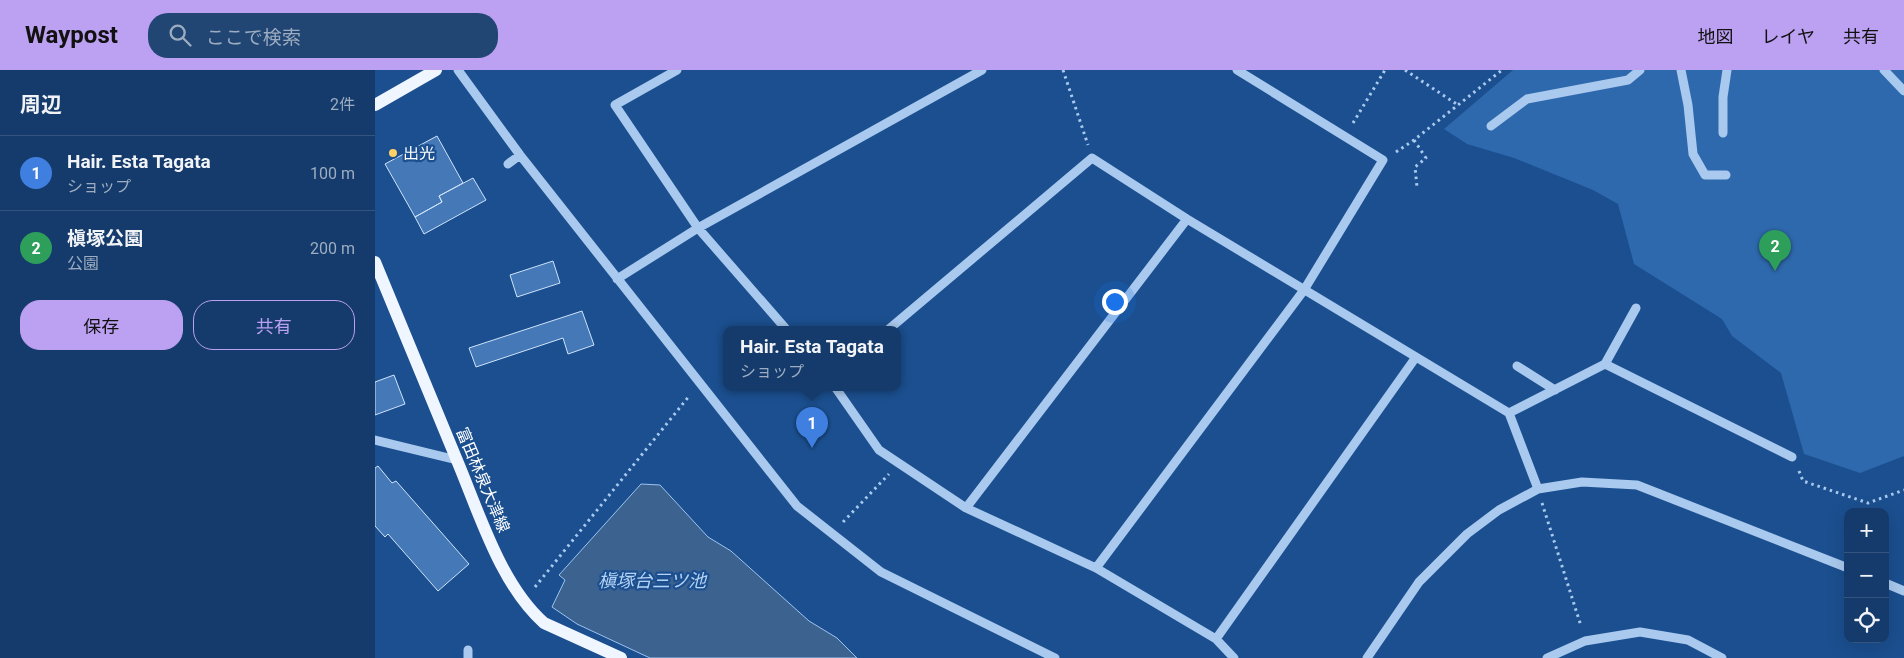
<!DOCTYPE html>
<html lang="ja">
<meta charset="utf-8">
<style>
body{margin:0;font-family:Roboto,"Noto Sans JP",sans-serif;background:#214673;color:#f1f3f6}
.controls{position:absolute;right:15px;bottom:15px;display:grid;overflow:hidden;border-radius:10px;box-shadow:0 5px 20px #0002}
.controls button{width:45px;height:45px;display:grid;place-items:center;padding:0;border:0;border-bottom:1px solid #33557e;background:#143b6b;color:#f1f3f6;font:25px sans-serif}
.you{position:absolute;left:739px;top:231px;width:18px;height:18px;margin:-12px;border:4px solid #fff;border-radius:50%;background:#1a73e8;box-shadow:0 0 0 8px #1a73e833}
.badge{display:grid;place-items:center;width:32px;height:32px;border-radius:50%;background:#bca0f2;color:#fff;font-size:16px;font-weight:700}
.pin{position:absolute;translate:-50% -41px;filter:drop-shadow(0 1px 2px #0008)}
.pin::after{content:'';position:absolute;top:26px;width:18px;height:15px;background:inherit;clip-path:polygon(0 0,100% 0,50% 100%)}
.popup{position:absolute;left:348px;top:256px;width:178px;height:65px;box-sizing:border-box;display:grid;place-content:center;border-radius:10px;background:#143b6b;filter:drop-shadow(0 1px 4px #0005);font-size:16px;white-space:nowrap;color:#9dadc1}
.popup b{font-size:19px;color:#f1f3f6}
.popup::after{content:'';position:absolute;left:50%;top:100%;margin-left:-10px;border:10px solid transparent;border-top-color:#143b6b}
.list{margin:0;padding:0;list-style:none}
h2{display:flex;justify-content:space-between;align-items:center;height:65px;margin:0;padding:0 20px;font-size:21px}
h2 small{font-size:16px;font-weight:400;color:#9dadc1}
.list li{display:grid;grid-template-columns:32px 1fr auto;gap:15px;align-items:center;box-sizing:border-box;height:75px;padding:0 20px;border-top:1px solid #33557e}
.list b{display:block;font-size:19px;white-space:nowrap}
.list p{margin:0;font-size:16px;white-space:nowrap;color:#9dadc1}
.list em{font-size:16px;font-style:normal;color:#9dadc1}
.actions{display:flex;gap:10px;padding:15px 20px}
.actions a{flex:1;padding:11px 0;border:1px solid #bca0f2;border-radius:20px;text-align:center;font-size:18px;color:#bca0f2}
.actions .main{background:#bca0f2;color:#111}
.icon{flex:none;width:28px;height:28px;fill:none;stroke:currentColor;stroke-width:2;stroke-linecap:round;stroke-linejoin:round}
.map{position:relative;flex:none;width:1529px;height:588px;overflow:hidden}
header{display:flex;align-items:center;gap:30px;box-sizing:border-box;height:70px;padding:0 25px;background:#bca0f2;color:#111}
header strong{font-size:24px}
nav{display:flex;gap:28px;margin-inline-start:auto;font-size:18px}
.search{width:350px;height:45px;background:#214673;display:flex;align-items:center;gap:12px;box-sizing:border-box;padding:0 18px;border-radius:20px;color:#9dadc1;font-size:19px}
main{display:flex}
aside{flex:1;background:#143b6b}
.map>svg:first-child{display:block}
.green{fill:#2e69ad}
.water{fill:#3c6290;stroke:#9cc4f0}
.building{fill:#4478b7;stroke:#cfe3fa}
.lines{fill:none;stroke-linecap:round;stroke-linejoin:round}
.path{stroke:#a9c9ee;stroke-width:3;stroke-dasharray:2.5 4;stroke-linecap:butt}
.minor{stroke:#a9c9ee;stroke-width:9}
.major{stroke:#f0f6ff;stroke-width:12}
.poi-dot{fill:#ffd166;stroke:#1b4f8f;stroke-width:2}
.labels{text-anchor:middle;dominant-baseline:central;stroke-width:4.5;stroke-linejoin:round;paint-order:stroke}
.poi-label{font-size:16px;fill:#fff;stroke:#1b4f8f;text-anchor:start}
.street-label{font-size:16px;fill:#fff;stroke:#1b4f8f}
.water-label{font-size:18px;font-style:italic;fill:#b5d3f5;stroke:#1b4f8f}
</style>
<header>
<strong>Waypost</strong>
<div class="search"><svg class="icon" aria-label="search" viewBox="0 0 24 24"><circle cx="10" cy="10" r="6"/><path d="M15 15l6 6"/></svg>ここで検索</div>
<nav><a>地図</a><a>レイヤ</a><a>共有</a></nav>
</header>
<main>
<aside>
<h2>周辺<small>2件</small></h2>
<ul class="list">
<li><span class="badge" style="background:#3f7fe0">1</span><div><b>Hair. Esta Tagata</b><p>ショップ</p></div><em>100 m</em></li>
<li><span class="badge" style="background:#2e9e5b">2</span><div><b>槇塚公園</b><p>公園</p></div><em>200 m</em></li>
</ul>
<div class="actions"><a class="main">保存</a><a>共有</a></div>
</aside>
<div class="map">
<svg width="1529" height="588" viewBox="0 0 1529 588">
<rect width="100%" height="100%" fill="#1b4f8f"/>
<!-- green -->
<path class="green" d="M1138 0H1529V386L1485 403 1429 384 1406 303 1357 266 1347 249 1259 194 1243 134 1218 120 1139 88 1092 74 1069 59Z"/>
<!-- water -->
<path class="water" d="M266 414 285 415 333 467 356 481 434 551 462 568 482 588H275L202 554 177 537 190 510 184 505Z"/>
<!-- building -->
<path class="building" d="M62 66 88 113 64 126 67 132 40 147 10 94Z
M98 108 111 130 49 164 40 147 67 132 64 126Z
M178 191 185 213 142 227 135 205Z
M207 241 219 275 193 284 188 268 101 297 94 278Z
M19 305 30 334 0 345V312Z
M3 396 17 413 21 411 94 494 63 521 13 464 10 467 0 456V398Z"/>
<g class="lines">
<!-- path -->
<path class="path" d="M688 0 713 75
M1030 0 1083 35
M978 53 1010 0
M1039 70 1051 88 1040 97 1042 117
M1021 82 1039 70 1127 0
M1424 401 1428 411 1493 433 1529 420
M1167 433 1206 556
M468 452 514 404
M160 517 315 325"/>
<!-- minor -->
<path class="minor" d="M83 0 145 85 422 436 506 502 680 588
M302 0 240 35 323 158 411 259
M1306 0 1313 35 1318 84 1330 105H1351
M1509 0 1529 21
M1116 56 1152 29 1253 10 1265 0
M1348 63V27L1352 0
M133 94 145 85
M242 209 323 158 607 0
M514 259 717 88 812 149 1134 343 1163 419 1124 440 1092 464 1044 512 992 588
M1230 294 1261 238
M1142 296 1180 320
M460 317 504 380 591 438 721 498 929 220 1008 90 862 0
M1134 343 1230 294 1417 387
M0 370 82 390
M1163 419 1207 412 1262 415 1473 498
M591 438 812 149
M721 498 841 569 859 588
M1510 513 1529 521
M841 569 1041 287
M93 580V588
M1172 588 1210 571 1265 562 1313 570 1347 588"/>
<!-- major -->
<path class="major" d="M0 35 61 0
M0 192C27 257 54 323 81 388 104 442 125 514 169 553L246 588"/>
</g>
<!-- markers -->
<circle class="poi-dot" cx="18" cy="83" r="5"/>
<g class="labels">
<!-- poi labels -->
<g class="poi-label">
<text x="28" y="83">出光</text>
</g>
<!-- street labels -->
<g class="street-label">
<text transform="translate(108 410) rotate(67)">富田林泉大津線</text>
</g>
<!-- water labels -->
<g class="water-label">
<text x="277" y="510">槇塚台三ツ池</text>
</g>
</g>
</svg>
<div class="controls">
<button>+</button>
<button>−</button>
<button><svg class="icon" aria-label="locate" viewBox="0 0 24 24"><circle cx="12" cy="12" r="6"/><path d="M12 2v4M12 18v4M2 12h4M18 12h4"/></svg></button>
</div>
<div class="you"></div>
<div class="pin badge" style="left:437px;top:378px;background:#3f7fe0">1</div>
<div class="popup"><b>Hair. Esta Tagata</b>ショップ</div>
<div class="pin badge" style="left:1400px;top:201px;background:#2e9e5b">2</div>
</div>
</main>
